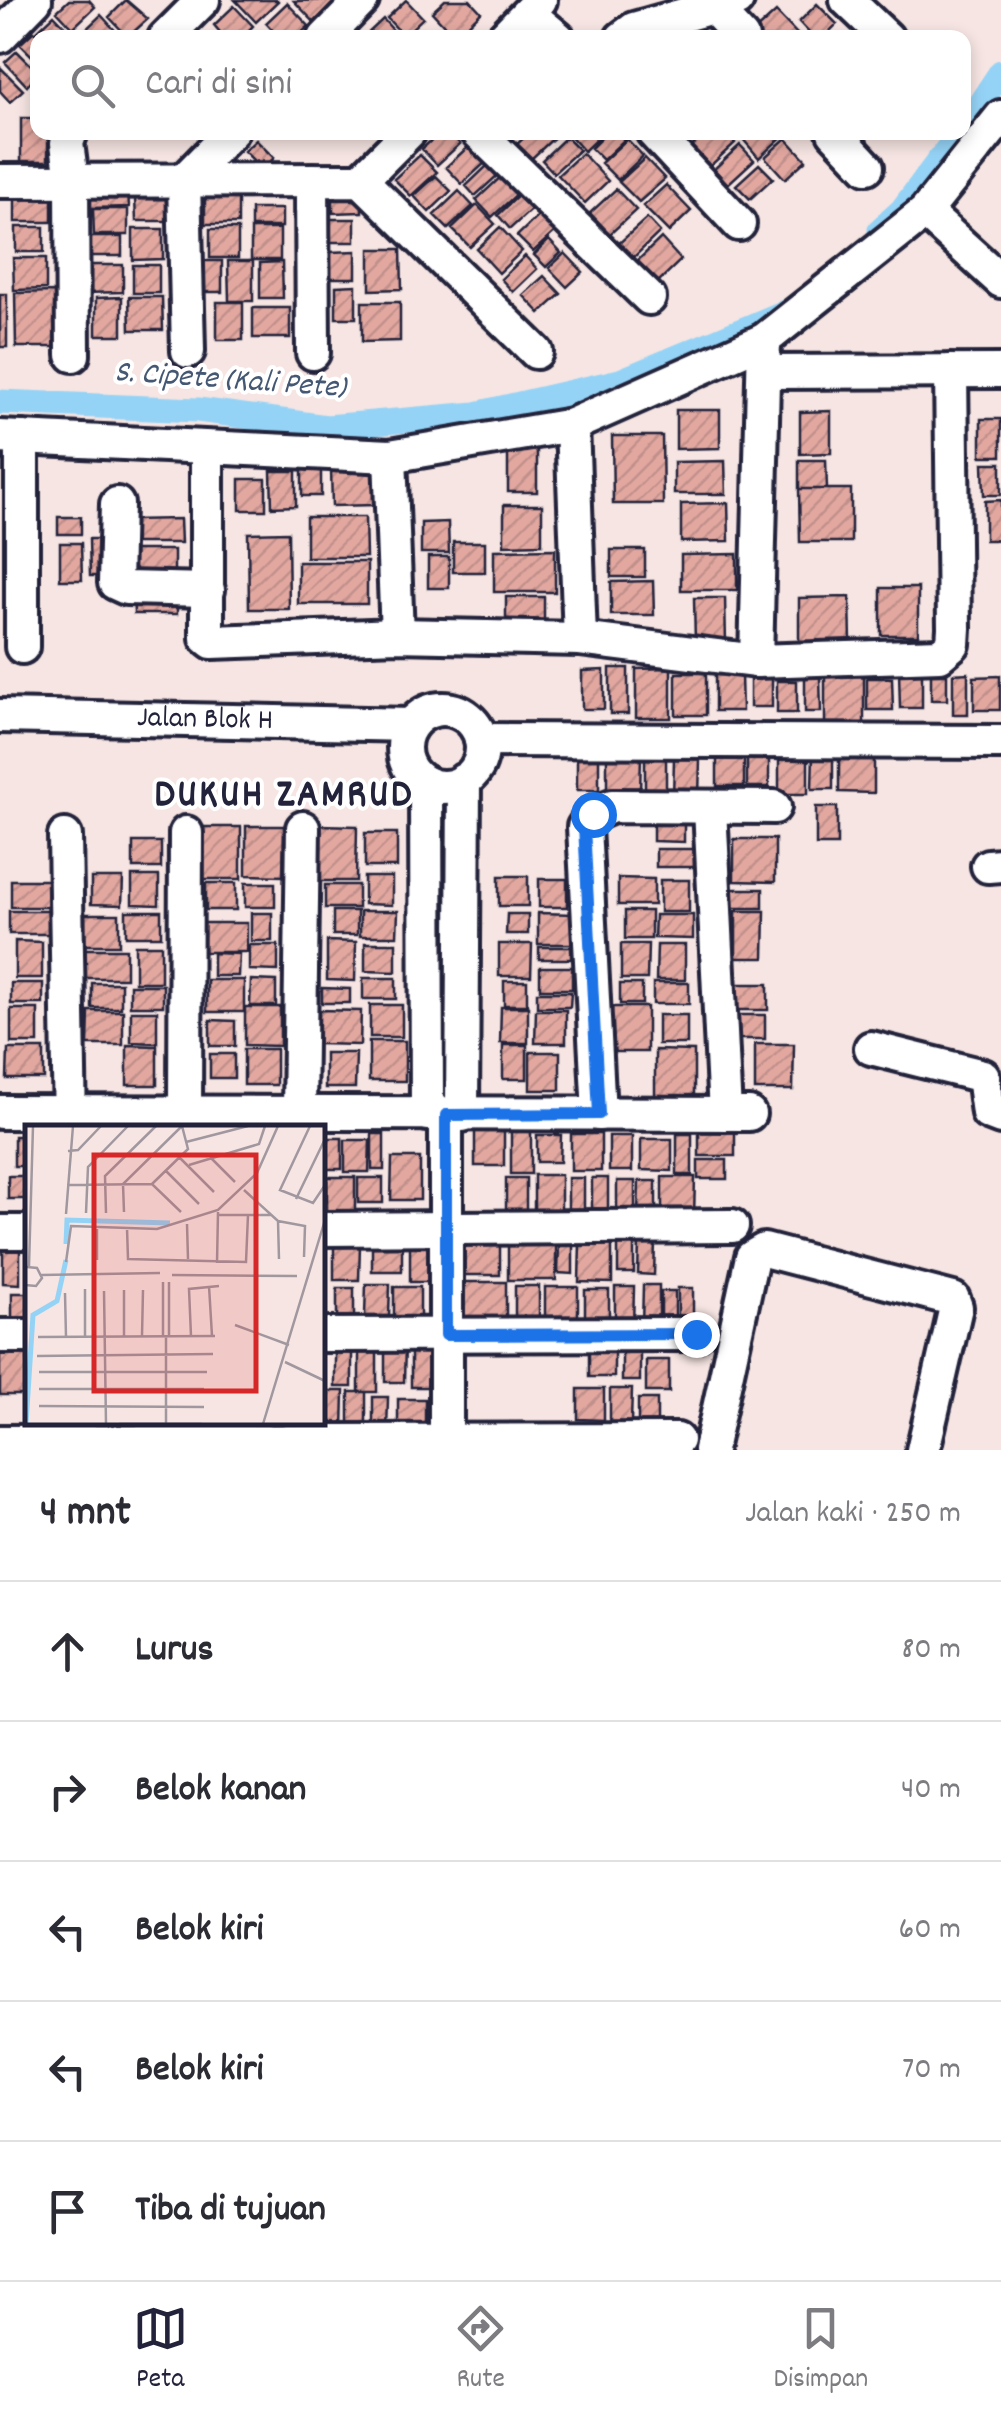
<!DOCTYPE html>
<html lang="id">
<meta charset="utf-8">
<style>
body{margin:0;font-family:Dekko,sans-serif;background:#f2f2f3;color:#2b2b33}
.stop{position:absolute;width:30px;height:30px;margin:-22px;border:8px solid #1a73e8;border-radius:50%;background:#fff}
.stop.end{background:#1a73e8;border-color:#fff;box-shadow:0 2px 10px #0008}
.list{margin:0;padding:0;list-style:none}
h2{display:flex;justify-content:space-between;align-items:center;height:130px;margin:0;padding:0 40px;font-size:42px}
h2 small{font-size:32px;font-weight:400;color:#7c7c81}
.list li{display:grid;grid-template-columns:65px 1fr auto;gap:30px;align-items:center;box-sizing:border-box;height:140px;padding:0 40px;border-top:2px solid #e1e1e2}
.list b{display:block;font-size:38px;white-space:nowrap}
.list em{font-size:32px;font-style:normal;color:#7c7c81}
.icon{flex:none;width:55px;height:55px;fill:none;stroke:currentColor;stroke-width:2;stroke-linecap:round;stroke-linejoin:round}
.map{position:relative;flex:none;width:1001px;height:1450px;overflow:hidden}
.search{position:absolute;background:#fff;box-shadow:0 5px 15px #0003;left:30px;right:30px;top:30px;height:110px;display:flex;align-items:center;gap:25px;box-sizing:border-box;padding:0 35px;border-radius:20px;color:#7c7c81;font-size:38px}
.sheet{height:830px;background:#fff}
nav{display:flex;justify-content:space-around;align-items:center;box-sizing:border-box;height:140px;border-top:2px solid #e1e1e2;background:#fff;font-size:28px;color:#7c7c81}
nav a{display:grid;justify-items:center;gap:5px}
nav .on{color:#22223b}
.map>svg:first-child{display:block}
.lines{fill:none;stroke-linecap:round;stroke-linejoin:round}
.canal{stroke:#95d3f6;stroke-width:25}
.building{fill:url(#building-hatch);stroke:#22223b;stroke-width:2.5}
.minor-casing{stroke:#22223b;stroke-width:40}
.minor{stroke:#fff;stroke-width:32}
.route{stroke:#1a73e8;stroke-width:12}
.labels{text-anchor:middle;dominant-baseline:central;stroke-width:8;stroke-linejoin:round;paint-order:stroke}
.street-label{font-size:30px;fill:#22223b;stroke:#fff}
.water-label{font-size:32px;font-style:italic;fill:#445773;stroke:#fff}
.district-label{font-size:40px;font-weight:bold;letter-spacing:2.5px;fill:#22223b;stroke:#fff}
.inset-river{fill:none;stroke:#95d3f6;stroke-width:5}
.inset-road{fill:none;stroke:#a1979f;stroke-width:2.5}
.view{fill:#d62828;fill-opacity:0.15;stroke:#d62828;stroke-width:5}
.inset-edge{fill:none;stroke:#22223b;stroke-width:5}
</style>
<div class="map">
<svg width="1001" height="1450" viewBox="0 0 1001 1450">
<defs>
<pattern id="building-hatch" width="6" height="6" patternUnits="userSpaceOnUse" patternTransform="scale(2.5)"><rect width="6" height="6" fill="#e2a8a0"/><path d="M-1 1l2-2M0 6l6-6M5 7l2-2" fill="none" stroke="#c2908b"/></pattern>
</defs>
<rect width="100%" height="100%" fill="#f6e5e2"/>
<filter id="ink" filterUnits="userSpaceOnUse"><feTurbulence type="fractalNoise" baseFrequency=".01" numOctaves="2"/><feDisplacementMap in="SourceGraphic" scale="20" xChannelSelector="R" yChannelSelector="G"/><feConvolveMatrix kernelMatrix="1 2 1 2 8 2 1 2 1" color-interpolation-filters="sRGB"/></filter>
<g filter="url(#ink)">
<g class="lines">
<!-- canal -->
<path class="canal" d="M964 128 1001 72
M880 230 902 210 960 132
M0 402 198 410 327 427 476 414 620 381 785 312"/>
</g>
<!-- building -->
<path class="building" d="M69 0H89L95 7 73 28 57 11Z
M126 0 148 19 128 37 109 17Z
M235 0H277L278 1 256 22Z
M337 0 340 4 317 25 294 1Z
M406 0 423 18 404 36 387 18Z
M445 0H470L481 12 455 37 432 12Z
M287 3 309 26 296 38H280L266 23Z
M817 4 837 24 823 38H814L799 22Z
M234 6 253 26 241 38H225L214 25Z
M776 12 799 36 797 38H757L753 33Z
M54 15 73 35 71 38H41L36 32Z
M101 15 122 38 80 35Z
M383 19 400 38H363Z
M34 31 40 38 38 62 20 44Z
M17 51 38 72 27 86 5 62Z
M0 67 23 90 10 102 0 91Z
M21 118H38V132H48V161H21Z
M440 132H449L460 144 437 165 422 149Z
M530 132 559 133 529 161 515 146Z
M567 132H604L584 151Z
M607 132H617L624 140 603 160 591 148Z
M707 132H725L735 143 708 168 689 149Z
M737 132H785L786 133 759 158Z
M566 137 579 150 554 173 542 160Z
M786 138 806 160 785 179 765 157Z
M627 139 643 156 618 180 601 163Z
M256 140 274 158 262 169 244 151Z
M470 145 486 162 462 184 446 167Z
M740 145 754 160 728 184 714 169Z
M582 153 608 181 585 203 558 175Z
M420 155 437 172 411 196 394 179Z
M645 158 665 179 639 202 619 182Z
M489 164 499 174 475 196 466 186Z
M759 164 773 178 750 199 736 185Z
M505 173 521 190 492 217 476 200Z
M436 176 451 191 429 212 414 196Z
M666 185 691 211 669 232 643 206Z
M238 187V224H205V188Z
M91 189H128L129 207 91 208Z
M616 189 636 210 610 234 590 213Z
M459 191 473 206 448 229 434 215Z
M523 191 536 205 510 229 498 215Z
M15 198H52V222H15Z
M135 198H166L167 221H136Z
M333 200H362V212L333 213Z
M477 205 495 224 470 247 452 229Z
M93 209H128V235H94Z
M251 209H282V227H251Z
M541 213 557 230 533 252 517 236Z
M647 218 660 232 631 260 617 245Z
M328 219H355V242H328Z
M16 227H44V252H16Z
M500 227 522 251 499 273 477 249Z
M133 229H163V259L133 260Z
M210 229H238V258H210Z
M251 229H280V260H251Z
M89 237H122V256H89Z
M661 238 681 260 655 285 635 263Z
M549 240 561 253 546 267 534 255Z
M370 249H401L402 289 370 290Z
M356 251V278H330V252Z
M565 253 583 272 567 287 549 268Z
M525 256 537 269 513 292 501 279Z
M13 258H46V289L14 290Z
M201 261H222V292H201Z
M228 261H253V301H229Z
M282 262 283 298H260V263Z
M84 265H123V292L84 293Z
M133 265H159V293H133Z
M544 276 561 294 540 313 523 295Z
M356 285V318H336V286Z
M55 292V347H16L15 293Z
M0 294H7V347H0Z
M122 297V335H96V298Z
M129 297H162L163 330H130Z
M217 302H243V340H217Z
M362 302H400V341L362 342Z
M253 308H290V338H253Z
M676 410H720V448L676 449Z
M831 411V453L800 454V412Z
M981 419H1001V456H981Z
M612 436H662L663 504H613Z
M537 447V492H508V448Z
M799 460H826L827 489H799Z
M725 461 726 494H674V462Z
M983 463H1001V495H984Z
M302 468H321V496H302Z
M376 468V505L332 506 331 469Z
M271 471H296V506L272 507Z
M240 479H266V510H240Z
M799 489H851V542H800Z
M1001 500V540H985V501Z
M728 503 729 541 681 542V504Z
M504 505H542V544L504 545Z
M58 517H81V534H58Z
M306 517H365L366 557H306Z
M180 519 181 543H127V520Z
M448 522 449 553H421V523Z
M288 532 289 609H249L248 533Z
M89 539H100V576H90Z
M453 542H485V572H453Z
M60 543H81L82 580H60Z
M555 549V592H494V550Z
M130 550H174V582L130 583Z
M611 550H645V577H611Z
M737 554V590H681V555Z
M428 557H449V588H428Z
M298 562H367V604H298Z
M653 581 654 615H611V582Z
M881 588H918V635H881Z
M133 592H177V614H134Z
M506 597H544V624H506Z
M850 597 851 643H799V598Z
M694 598H725L726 643H695Z
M610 668H628V714H610Z
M671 668V718H636V669Z
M604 670V709H582V671Z
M899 671H922V708H900Z
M676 673H706V715H676Z
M750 673H772V707H750Z
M968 673V714H953V674Z
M931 674H947V700H931Z
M715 675H741L742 711H715Z
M805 676H820L821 712H805Z
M864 676V724H825V677Z
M1000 676V710H974V677Z
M867 678H892L893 710H867Z
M777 681H797V713H777Z
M779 749H808V794H779Z
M839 752 874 753V793L839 792Z
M607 753H641L640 794H607Z
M813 753 833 754V789H812Z
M577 754H599V790H577Z
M645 758 666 759V793H645Z
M674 758H700L699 798H673Z
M717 759 744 760V786H717Z
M747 759H769V787H747Z
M816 807H837V845H816Z
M653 819H684V842L653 841Z
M319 825 357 826 356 881H318Z
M246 826H284L283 876 246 875Z
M203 827H241V879H203Z
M365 833H397V867H365Z
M734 839H775V882L734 881Z
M133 842H161V868H133Z
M656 849H694V867H656Z
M132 876H159V905L132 904Z
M499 876H528V906H499Z
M364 877H392V905L364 904Z
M91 878H123L122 905 91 904Z
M618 878 654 879V905H618Z
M539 879H567V907H539Z
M11 880H49V907H11Z
M660 880H689V912H660Z
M206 883H236V910H206Z
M245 883H275V907H245Z
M325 885H358V908H325Z
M732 889H763V908H732Z
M9 911H50V934H9Z
M126 911H161V936H126Z
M333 911H357V935H333Z
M360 911H398L397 936H360Z
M625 911H651V939H625Z
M736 911H765L764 958H736Z
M251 913H272V941H251Z
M538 913 575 914V944H538Z
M85 914H119V945H85Z
M507 914H528V934H506Z
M655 915H693V939L654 938Z
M204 923H247V952H204Z
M15 941 42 942V978H15Z
M327 941 356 942 355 981 327 980Z
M365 943H396V972L365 971Z
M499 944H532L531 976H499Z
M621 944H648L647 979H621Z
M135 945H161V982H135Z
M249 945H278V971L249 970Z
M657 945H685V980H656Z
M539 947H571V959H539Z
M85 949H126V978H84Z
M213 953 239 954 238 976H213Z
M540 967H572V989H540Z
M363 978H396V999H363Z
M207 980H244V1012H207Z
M251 980 276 981V1006H250Z
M504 981H527V1005H504Z
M11 983H43V1004H11Z
M92 983H121V1008H92Z
M653 983H689V1004H653Z
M620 984H642V1004H620Z
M736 984H768V1010H736Z
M130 985H163V1006H130Z
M322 988 350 989V1003H322Z
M537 992H571L570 1007H537Z
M370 1005H402V1037H370Z
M245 1007H280V1046L245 1045Z
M501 1007H528V1043H500Z
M612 1007H647V1052H611Z
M11 1009H38V1043H11Z
M318 1010 361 1011 360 1045 318 1044Z
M536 1010H566V1043H535Z
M89 1011H123V1045H88Z
M131 1011H157V1043L131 1042Z
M658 1015H687V1044H658Z
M737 1015H765V1039H737Z
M210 1020 235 1021V1046H210Z
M369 1041H405V1081H369Z
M755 1044H794L793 1090H755Z
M127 1045 157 1046V1085H127Z
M503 1045H527V1079H503Z
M8 1049H44V1079H7Z
M244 1049H276V1085H244Z
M655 1050 694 1051V1096H655Z
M530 1052H560V1090H530Z
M325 1053H356L355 1088H325Z
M210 1054H234V1078H210Z
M699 1127H735V1156H699Z
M475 1128 504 1129V1166H475Z
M511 1131H531V1174H511Z
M372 1134H384V1170H372Z
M571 1134H601V1171H571Z
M677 1134H692V1175H677Z
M537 1135H561L560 1162H537Z
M14 1136H28V1166H14Z
M609 1136H632V1171H609Z
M322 1138H342V1169H322Z
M641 1139H672V1171L641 1170Z
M345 1140H370L369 1172H345Z
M392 1158H420V1200H391Z
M698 1160H727V1179H698Z
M534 1175H561V1218H534Z
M8 1176H28V1199H8Z
M327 1177H355V1214H327Z
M662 1177H695L694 1217H662Z
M358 1178H383V1203H358Z
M506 1178H526V1209H506Z
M568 1178H584V1213H568Z
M592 1178H608V1214H592Z
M617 1181H635V1214H617Z
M639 1181H656V1214H638Z
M372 1236H402V1271H372Z
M410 1236H434V1282H410Z
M461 1236 500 1237V1275H461Z
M580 1242H612V1283L579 1282Z
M618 1242H634V1273H618Z
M639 1242H655L654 1275 638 1274Z
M3 1243H20V1284L3 1283Z
M508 1243H556V1280H508Z
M334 1244H360L359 1280H334Z
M559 1244H573V1274L558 1273Z
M459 1282H506V1324H459Z
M366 1284H390L389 1316H365Z
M643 1285H659V1326H642Z
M515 1286H539V1322H515Z
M394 1287H420V1324H394Z
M545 1287H578V1323H545Z
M615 1287H634L633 1326H615Z
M337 1288H354V1328L337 1327Z
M678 1288H693V1320L678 1319Z
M585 1290H609V1323L585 1322Z
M661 1291H675V1324L661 1323Z
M12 1293H28V1326H12Z
M0 1341H28V1395H0Z
M589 1343H614V1377H589Z
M622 1343H640V1381H622Z
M385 1344H405L404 1382H385Z
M411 1344H428V1387H411Z
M335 1346H352V1387H335Z
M359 1350H377V1392H359Z
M646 1360H669V1392H646Z
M578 1389H604V1420L578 1419Z
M610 1389H632L631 1423H610Z
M322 1391H344L343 1430H321Z
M349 1392H366V1433H349Z
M373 1397H388L387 1433H373Z
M398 1399H425V1433H398Z
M638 1399H657V1432L638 1431Z"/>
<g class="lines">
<defs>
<g id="minor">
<path d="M847 0 887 38"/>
<path d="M712 6 742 38"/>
<path d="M528 13 558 38"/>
<path d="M0 36 35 0"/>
<path d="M165 38 203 0"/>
<path d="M325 38 362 0"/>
<path d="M503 38 540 0"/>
<path d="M622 38 634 29 737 0"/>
<path d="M71 132 67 143 72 180 73 355"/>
<path d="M478 132 649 298"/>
<path d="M653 132 739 224"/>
<path d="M834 132 867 167"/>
<path d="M312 180 313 353"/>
<path d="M361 180 409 132"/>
<path d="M0 181 361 180 536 352"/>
<path d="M925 212 1001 281"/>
<path d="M188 351 184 180 231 132"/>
<path d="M764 372 1001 371"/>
<path d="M572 425 580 639"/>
<path d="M0 437 390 456 572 425 764 340 925 212 1001 117"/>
<path d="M207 450V638L212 642 397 635 580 639 756 661 940 655 953 644 954 628 951 371"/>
<path d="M390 456 397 635"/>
<path d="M117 504 115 583 126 588 208 590"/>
<path d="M22 647V438"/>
<path d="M756 661 764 340"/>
<circle cx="443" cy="748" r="39"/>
<path id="s1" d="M0 716 411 725"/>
<path d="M481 740 1001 742"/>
<path d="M426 783 427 1114"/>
<path d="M710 808 725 1114"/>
<path d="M65 836 70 1128"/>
<path d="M988 866 1001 865"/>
<path d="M871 1048 983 1076 988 1113 1001 1118"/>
<path d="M0 1112 749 1114"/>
<path d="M185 1112 186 833"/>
<path d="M299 1112 303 828"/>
<path d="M599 1114 584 827 593 814 612 806 774 807"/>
<path d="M446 1115V1450"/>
<path d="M462 1115 464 780"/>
<path d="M322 1229 732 1226"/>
<path d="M0 1232H28"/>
<path d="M322 1335 696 1334"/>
<path d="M0 1336H28"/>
<path d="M0 1442 677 1440"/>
<path d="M710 1450 752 1257 764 1250 953 1299 956 1307 923 1450"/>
</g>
</defs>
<!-- minor casing -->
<use href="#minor" class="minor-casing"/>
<!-- minor -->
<use href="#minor" class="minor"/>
</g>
</g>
<g class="lines" filter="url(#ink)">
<!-- route -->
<path class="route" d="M593 814 584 826 599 1114 446 1115V1335L696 1334"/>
</g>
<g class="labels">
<!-- street labels -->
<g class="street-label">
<text stroke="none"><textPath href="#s1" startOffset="205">Jalan Blok H</textPath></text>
</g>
<!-- water labels -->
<g class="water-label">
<text transform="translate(230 382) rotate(4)">S. Cipete (Kali Pete)</text>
</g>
<!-- district labels -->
<g class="district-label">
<text x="284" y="797">DUKUH ZAMRUD</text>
</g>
</g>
<!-- overview -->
<g transform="translate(25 1125)">
<rect width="300" height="300" fill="#f6e5e2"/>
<path class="inset-river" d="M41 119 42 95 145 98M1 299 8 190 32 176 41 135"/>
<path class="inset-road" d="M285 1 255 65 288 78 300 60M161 17 223 1M43 26 53 25 76 1M154 32 189 67M185 32 210 57M164 40 234 19 240 1M141 46 174 79M127 59 163 24 157 1M42 60 127 59 156 87M219 65 253 96 280 101 279 132M271 74 300 14M99 87 98 59 157 1M61 88 63 42 103 1M81 88 80 51 131 1M41 89 48 1M193 90H247M253 96 254 134M162 99 163 134M102 103 103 134 221 137 223 90M72 135V101M41 137 46 101 132 104 193 85 232 48 253 1M192 138 193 87M4 141 8 1M16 150 135 148M147 150 272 151M138 157V211M0 160 11 161 17 153 12 143 2 142M184 161 187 211M60 164V211M79 166 81 299M40 168 41 212M210 200 264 220M99 211V165M117 211 118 165M141 211V299M144 211V157M166 211 164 164 194 161M13 212 190 211M12 231 188 229M260 237 300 256M14 247H182M14 264H179M14 281 179 282M94 299H177M238 299 300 95"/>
<path class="view" d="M69 30H231V266H69Z"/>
<rect width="300" height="300" class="inset-edge"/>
</g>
</svg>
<div class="stop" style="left:593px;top:814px"></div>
<div class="stop end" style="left:696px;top:1334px"></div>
<div class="search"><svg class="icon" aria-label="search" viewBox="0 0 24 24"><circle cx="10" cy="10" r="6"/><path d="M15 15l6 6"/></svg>Cari di sini</div>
</div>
<section class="sheet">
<h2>4 mnt<small>Jalan kaki · 250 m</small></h2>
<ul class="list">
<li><svg class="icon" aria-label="ahead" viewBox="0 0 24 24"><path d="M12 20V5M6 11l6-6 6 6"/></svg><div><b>Lurus</b></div><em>80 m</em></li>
<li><svg class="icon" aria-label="right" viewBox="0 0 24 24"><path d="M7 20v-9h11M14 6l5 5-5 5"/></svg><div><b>Belok kanan</b></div><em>40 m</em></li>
<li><svg class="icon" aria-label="left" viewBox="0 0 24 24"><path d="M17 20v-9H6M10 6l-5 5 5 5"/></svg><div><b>Belok kiri</b></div><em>60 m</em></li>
<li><svg class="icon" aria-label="left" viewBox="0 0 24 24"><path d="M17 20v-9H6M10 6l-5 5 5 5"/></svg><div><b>Belok kiri</b></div><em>70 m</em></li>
<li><svg class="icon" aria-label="arrive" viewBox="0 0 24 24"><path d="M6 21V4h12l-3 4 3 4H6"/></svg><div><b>Tiba di tujuan</b></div></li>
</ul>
</section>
<nav>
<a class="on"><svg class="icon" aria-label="map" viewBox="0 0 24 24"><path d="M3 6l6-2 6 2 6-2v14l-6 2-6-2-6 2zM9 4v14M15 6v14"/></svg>Peta</a>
<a><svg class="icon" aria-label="directions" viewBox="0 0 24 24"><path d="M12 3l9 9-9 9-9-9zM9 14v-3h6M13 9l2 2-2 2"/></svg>Rute</a>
<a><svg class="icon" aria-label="saved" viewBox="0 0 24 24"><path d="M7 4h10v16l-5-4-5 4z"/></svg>Disimpan</a>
</nav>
